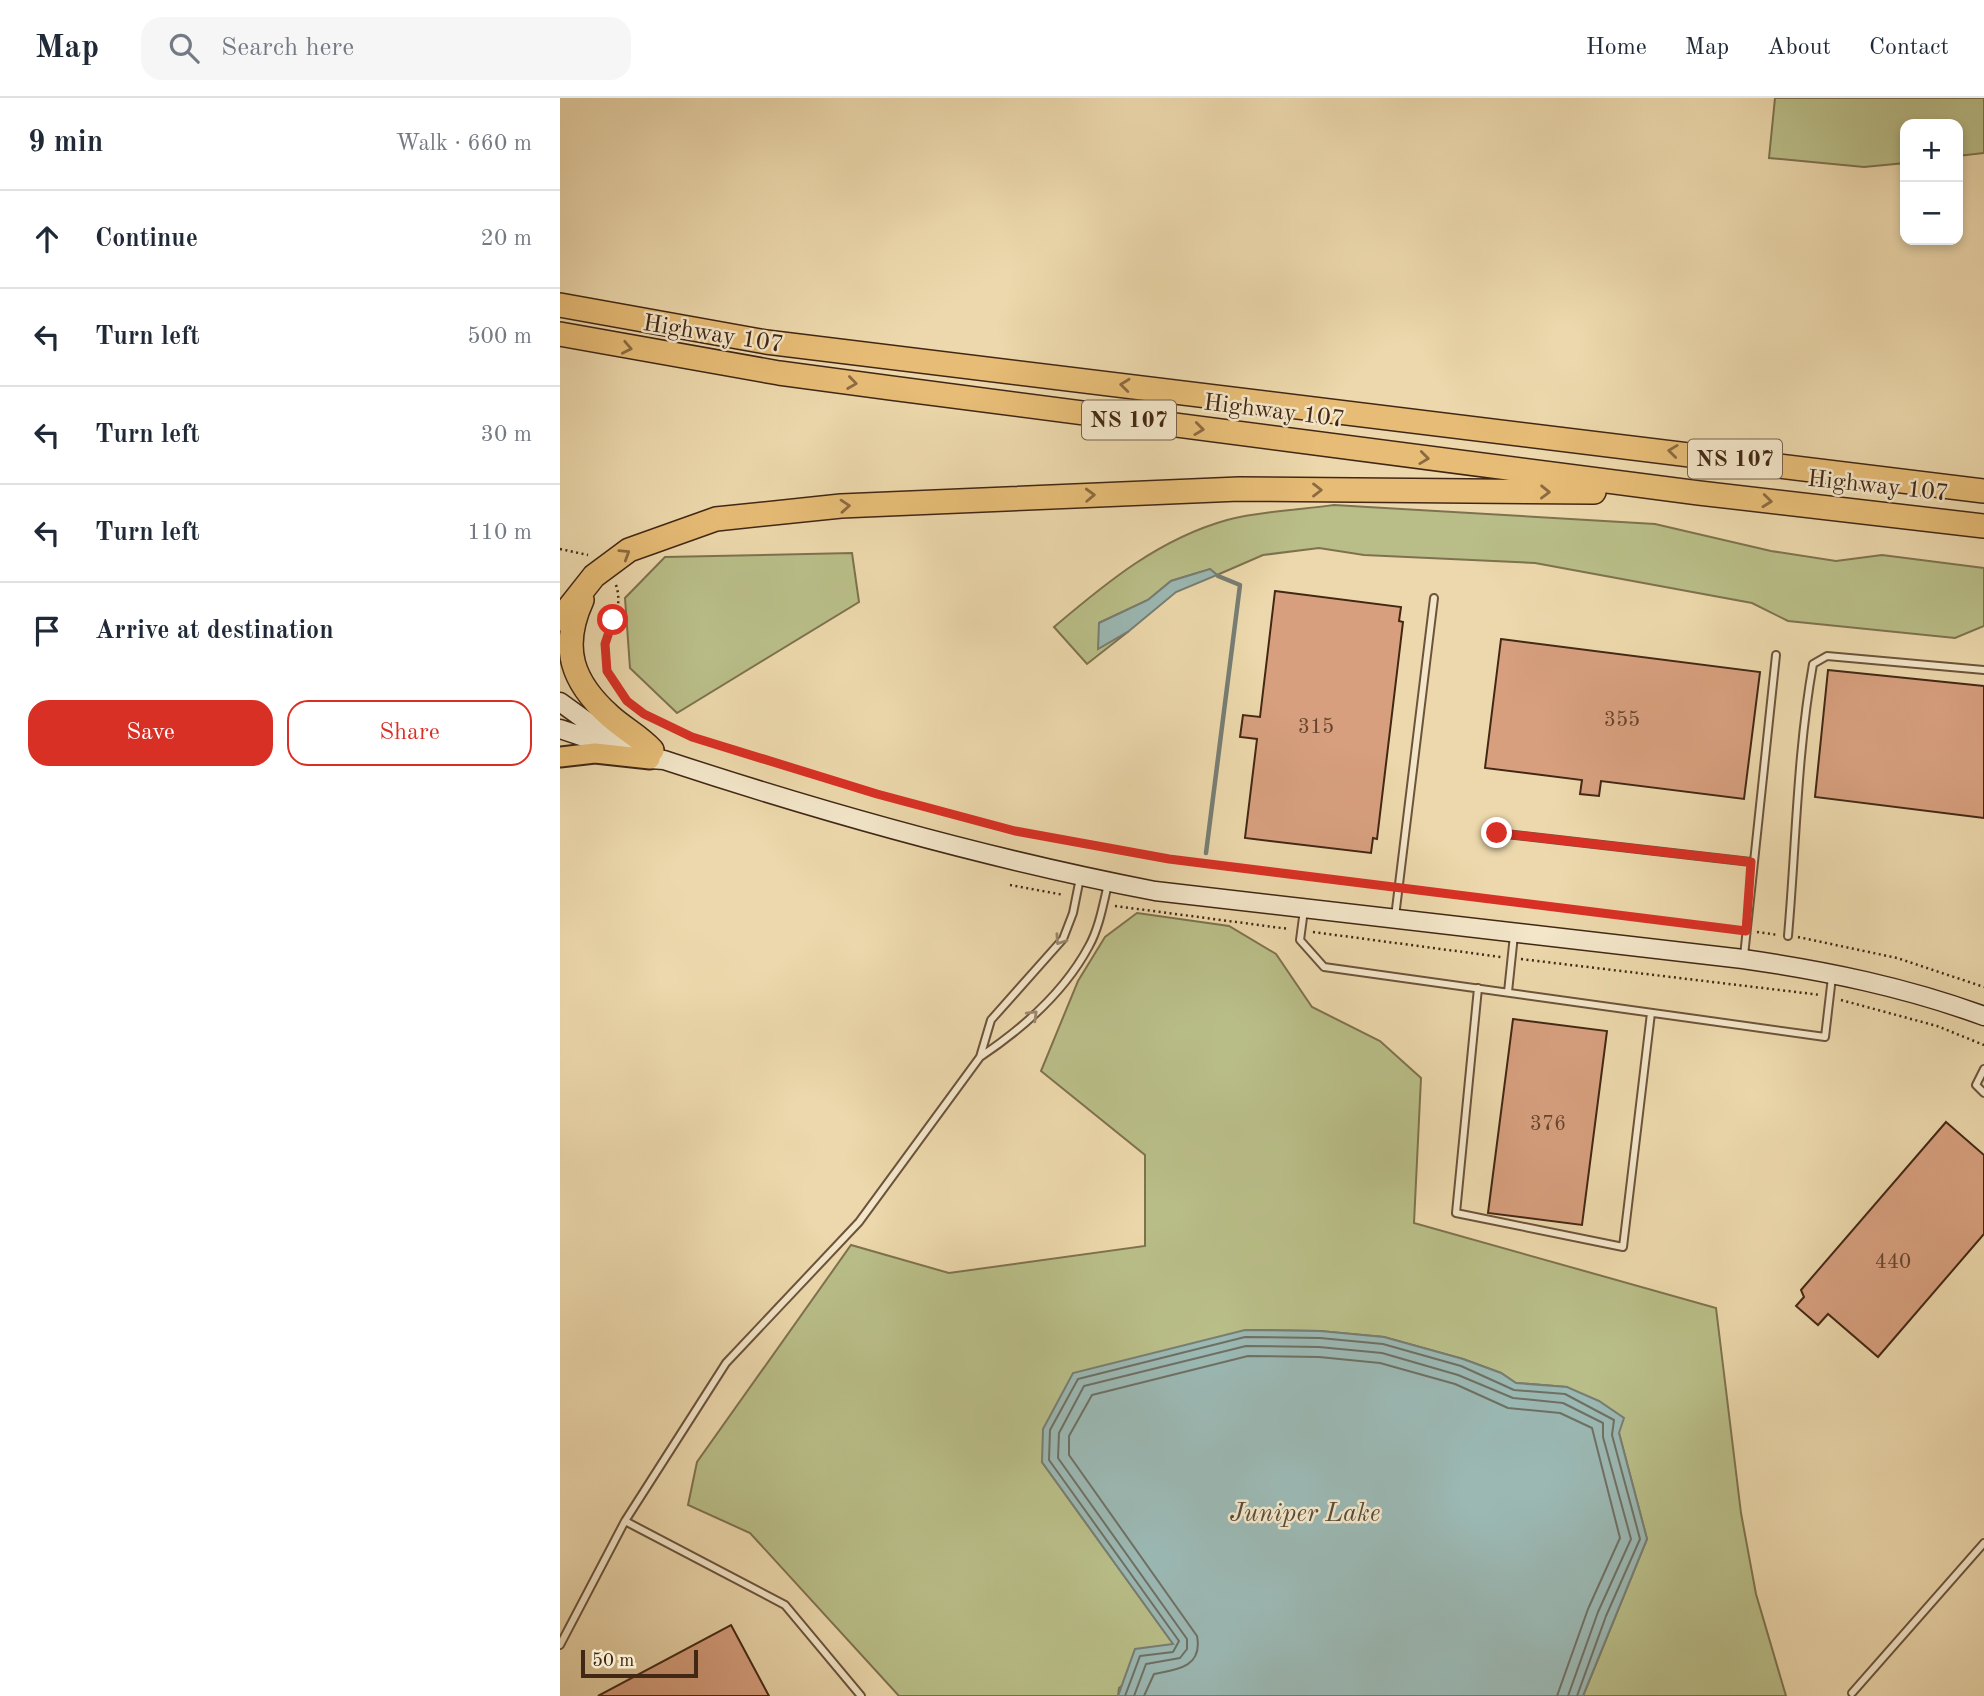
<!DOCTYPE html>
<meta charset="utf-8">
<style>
body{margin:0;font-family:"Old Standard TT",serif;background:#f6f6f7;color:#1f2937}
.controls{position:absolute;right:21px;top:21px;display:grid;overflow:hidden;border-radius:14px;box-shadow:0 4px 10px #0003}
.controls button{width:63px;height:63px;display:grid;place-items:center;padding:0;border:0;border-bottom:2px solid #e0e1e3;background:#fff;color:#1f2937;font:35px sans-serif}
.scale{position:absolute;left:21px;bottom:18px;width:117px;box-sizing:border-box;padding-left:7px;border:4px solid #422715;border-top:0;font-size:19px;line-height:24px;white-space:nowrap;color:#422715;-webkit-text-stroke:5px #f3e6c9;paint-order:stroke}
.stop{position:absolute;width:21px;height:21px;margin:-16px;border:5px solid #d93025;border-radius:50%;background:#fff}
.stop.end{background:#d93025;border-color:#fff;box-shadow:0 2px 7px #0008}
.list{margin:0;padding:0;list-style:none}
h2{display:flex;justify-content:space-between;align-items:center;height:91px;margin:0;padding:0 28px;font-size:30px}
h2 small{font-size:23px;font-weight:400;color:#747a83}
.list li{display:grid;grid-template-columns:46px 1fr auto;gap:21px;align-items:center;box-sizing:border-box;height:98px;padding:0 28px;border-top:2px solid #e0e1e3}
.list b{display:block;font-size:26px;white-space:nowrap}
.list em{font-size:23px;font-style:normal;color:#747a83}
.actions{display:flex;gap:14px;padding:21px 28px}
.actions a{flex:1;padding:16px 0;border:2px solid #d93025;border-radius:21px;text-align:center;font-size:24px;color:#d93025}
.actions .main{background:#d93025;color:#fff}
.icon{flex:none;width:38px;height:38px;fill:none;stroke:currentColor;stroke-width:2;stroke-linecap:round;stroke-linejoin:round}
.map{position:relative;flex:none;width:1424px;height:1598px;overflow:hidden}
header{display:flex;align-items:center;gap:42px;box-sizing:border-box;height:98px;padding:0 35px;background:#fff;border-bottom:2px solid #e0e1e3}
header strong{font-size:33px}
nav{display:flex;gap:38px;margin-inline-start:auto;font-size:24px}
.search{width:490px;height:63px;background:#f6f6f7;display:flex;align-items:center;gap:18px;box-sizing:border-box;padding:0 24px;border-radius:21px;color:#747a83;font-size:26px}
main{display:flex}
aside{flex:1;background:#fff}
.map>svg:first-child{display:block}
.green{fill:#b9be88;stroke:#7e724e;stroke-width:2}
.water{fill:#9bb8b3;stroke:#777e74;stroke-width:2}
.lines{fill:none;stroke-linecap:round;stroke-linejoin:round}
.shore{stroke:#6e7064;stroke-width:2}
.stream{stroke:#777e74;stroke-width:4.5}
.building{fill:#d79f7e;stroke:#422715;stroke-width:2}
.lane-casing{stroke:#6c533b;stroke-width:10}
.secondary-casing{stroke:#422715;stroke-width:21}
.primary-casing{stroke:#422715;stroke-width:23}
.highway-casing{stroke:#422715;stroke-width:26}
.path{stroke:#422715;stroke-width:2.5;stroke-dasharray:2 3.5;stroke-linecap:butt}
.lane{stroke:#f3e6c9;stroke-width:6}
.secondary{stroke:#f3e6c9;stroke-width:18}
.primary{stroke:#e6bc76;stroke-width:19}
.highway{stroke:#e6bc76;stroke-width:23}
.oneway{stroke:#8c6a41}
.oneway2{stroke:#9a866f}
.route{stroke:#d93025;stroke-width:9}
.labels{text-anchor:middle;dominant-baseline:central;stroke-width:5;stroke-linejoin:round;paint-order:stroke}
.number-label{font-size:21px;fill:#67452f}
.shield{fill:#f3e6c9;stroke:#77604b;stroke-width:2}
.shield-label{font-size:23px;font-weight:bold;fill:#422715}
.street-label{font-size:24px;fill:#422715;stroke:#f3e6c9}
.water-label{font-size:26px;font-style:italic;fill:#584b3c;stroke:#f3e6c9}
</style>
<header>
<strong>Map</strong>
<div class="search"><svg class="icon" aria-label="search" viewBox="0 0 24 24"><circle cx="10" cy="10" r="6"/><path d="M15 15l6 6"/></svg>Search here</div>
<nav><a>Home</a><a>Map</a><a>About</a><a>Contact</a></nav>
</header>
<main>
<aside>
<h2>9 min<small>Walk · 660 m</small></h2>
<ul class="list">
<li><svg class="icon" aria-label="ahead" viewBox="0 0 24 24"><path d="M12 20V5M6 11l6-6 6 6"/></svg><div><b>Continue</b></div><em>20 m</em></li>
<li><svg class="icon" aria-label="left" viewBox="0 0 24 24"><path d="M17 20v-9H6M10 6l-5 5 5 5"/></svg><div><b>Turn left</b></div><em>500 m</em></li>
<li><svg class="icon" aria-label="left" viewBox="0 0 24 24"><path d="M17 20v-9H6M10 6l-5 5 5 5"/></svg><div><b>Turn left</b></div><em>30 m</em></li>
<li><svg class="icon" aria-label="left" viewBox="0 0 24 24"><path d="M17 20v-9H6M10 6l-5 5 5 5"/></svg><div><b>Turn left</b></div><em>110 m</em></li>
<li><svg class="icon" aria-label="arrive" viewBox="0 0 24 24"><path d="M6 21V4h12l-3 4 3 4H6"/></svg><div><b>Arrive at destination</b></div></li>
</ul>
<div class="actions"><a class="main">Save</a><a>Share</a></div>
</aside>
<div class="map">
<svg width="1424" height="1598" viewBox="0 0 1424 1598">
<rect width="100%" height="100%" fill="#ecd8ac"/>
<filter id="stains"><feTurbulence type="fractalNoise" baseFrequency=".00286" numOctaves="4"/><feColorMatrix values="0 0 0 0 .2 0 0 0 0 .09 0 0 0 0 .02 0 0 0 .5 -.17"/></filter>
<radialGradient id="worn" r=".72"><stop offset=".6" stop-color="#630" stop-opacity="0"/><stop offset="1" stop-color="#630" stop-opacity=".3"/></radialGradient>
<!-- green -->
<path class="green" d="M1215 0H1424V55L1398 58V26H1345V65L1304 69 1209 60Z
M774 407 1095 426 1211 453 1276 463 1322 457 1424 470V528L1395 540 1228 523 1192 505 975 465 804 457 759 450 703 457 657 477 650 471 611 483 588 502 539 525V550L569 533 527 566 494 529C547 484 599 441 667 422 700 413 739 412 774 407Z
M292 455 299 504 117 615 70 570 65 500 105 459Z
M577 815 669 828 716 856 752 909 820 943 861 980 854 1125 1156 1210 1181 1415 1196 1496 1226 1598H1023L1087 1441 1059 1335 1007 1289 956 1285 941 1275 903 1261 824 1239 760 1233 685 1232 482 1364 614 1547 559 1590 558 1598H339L190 1435 128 1407 137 1364 291 1147 389 1175 585 1148V1057L481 973 518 883 545 839Z"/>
<!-- water -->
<path class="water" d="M650 471 657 477 616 494 569 533 538 551 539 525 588 502 611 483Z
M685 1232 760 1233 824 1239 903 1261 941 1275 956 1285 1007 1289 1039 1303 1064 1320 1059 1335 1087 1441 1023 1598H558L575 1551 613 1546 482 1364 483 1331 513 1275Z"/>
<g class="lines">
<!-- shore -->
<path class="shore" d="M565 1598 580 1558 613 1554 619 1543 489 1362 490 1332 518 1281 685 1239 760 1240 823 1246 901 1268 954 1292 1005 1296 1054 1322 1052 1337 1080 1441 1046 1518 1017 1598
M574 1598 586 1566 620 1560 627 1551V1541L498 1360 499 1335 524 1288 686 1248 759 1249 822 1255 898 1277 953 1300 1003 1305 1043 1325V1339L1071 1441 1038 1514 1008 1598
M584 1598 594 1576C617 1572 643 1569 637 1538L509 1357V1338L532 1297 688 1258 759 1259 820 1265 895 1286 948 1310 1000 1315 1032 1330 1060 1440 1028 1511 997 1598"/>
<!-- stream -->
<path class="stream" d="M646 755 680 487 658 478"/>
</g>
<!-- building -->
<path class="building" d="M715 493 841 509 839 523 843 524 817 741 813 740 811 755 685 740 697 641 680 639 683 617 700 619Z
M941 541 1200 574 1184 701 1041 683 1039 698 1020 696 1022 682 925 670Z
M1268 572 1424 588V720L1255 699Z
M953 921 1047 933 1022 1127 928 1115Z
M1386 1024 1424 1057V1136L1318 1259 1268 1216 1258 1227 1236 1208 1244 1199 1241 1192Z
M171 1527 209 1598H38Z"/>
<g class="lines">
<defs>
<path id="lane" d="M937 735 1191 764
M744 812 740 842 764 869 1265 939 1272 879
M835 819 874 500
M1228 838C1236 747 1237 656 1253 566L1267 558 1424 572
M1184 858 1216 557
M918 890 896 1115 1063 1149 1091 915
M948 894 954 837
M420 959C462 931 505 893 529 848 539 830 543 807 548 786
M1424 971 1416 987 1424 995
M65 1423 166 1265 299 1124 420 959 431 922 503 841 513 815 520 780
M0 1547 65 1423 225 1507 301 1598
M1292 1595 1424 1445"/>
<path id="secondary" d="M0 604 29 625 75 644
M0 631 90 661 104 662C265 715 429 761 595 793L1183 861C1266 873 1345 889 1424 918"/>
<path id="primary" d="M0 659 35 655 90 661"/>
<path id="highway" d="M0 207 206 244 1424 393
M0 236 219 275 331 290 1139 395 1424 428
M22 502C0 550 12 584 50 618 63 630 79 638 92 652
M0 521 34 478 69 452 156 421 281 408 679 391 1034 394"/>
</defs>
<!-- lane casing -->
<use href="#lane" class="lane-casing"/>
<!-- secondary casing -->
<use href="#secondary" class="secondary-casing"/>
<!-- primary casing -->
<use href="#primary" class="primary-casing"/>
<!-- highway casing -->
<use href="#highway" class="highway-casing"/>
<!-- path -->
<path class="path" d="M0 451 28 457
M56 487C68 523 28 549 55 588 90 638 165 649 219 666 297 690 374 714 453 732 576 761 703 773 829 789
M450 787 504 797
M849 791 1176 832
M555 808 729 831
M753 834 941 859
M1197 834 1218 837
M1238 839 1337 860 1424 889
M961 861 1261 897
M1281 902 1377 928 1424 947"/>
<!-- lane -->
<use href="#lane" class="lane"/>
<!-- secondary -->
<use href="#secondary" class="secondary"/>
<!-- primary -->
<use href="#primary" class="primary"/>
<!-- highway -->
<use href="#highway" class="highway"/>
</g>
<!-- one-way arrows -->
<defs><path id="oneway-chevron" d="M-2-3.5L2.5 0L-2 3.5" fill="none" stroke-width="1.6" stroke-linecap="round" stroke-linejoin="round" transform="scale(1.75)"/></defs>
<g class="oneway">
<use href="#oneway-chevron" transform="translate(67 250) rotate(11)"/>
<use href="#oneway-chevron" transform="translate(292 285) rotate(8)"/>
<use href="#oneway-chevron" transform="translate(565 287) rotate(-174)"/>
<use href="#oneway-chevron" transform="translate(639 331) rotate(7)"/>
<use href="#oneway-chevron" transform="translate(1113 353) rotate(-173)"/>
<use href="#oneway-chevron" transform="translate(864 360) rotate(7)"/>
<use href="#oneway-chevron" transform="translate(757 392)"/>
<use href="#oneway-chevron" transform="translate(985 394) rotate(1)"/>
<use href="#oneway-chevron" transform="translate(530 397) rotate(-2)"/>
<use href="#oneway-chevron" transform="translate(1207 403) rotate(6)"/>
<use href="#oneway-chevron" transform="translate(285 408) rotate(-4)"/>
<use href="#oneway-chevron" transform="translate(65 456) rotate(-32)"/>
</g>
<g class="oneway2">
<use href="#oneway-chevron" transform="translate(500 842) rotate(124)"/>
<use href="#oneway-chevron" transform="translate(473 917) rotate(-44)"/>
</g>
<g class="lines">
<!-- route -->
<path class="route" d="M53 522 45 546 47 573 67 603 84 616 132 639 317 696 455 733 609 761 1186 833 1191 764 937 735"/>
</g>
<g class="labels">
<!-- number labels -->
<g class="number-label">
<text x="1062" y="622">355</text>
<text x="756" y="629">315</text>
<text x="988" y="1026">376</text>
<text x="1333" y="1164">440</text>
</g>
<!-- shield labels -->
<g class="shield">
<rect x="522" y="302.5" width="94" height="39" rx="5"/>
<rect x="1128" y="341.5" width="94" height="39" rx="5"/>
</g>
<g class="shield-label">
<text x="569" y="322">NS 107</text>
<text x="1175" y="361">NS 107</text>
</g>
<!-- street labels -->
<g class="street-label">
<text transform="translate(153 237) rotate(9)">Highway 107</text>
<text transform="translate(714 314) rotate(7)">Highway 107</text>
<text transform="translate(1318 389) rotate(6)">Highway 107</text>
</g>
<!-- water labels -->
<g class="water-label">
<text x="745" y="1416">Juniper Lake</text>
</g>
</g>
<rect width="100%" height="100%" filter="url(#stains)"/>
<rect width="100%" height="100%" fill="url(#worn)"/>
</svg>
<div class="controls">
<button>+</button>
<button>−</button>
</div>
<div class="scale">50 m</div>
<div class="stop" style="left:53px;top:522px"></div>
<div class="stop end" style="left:937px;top:735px"></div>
</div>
</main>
